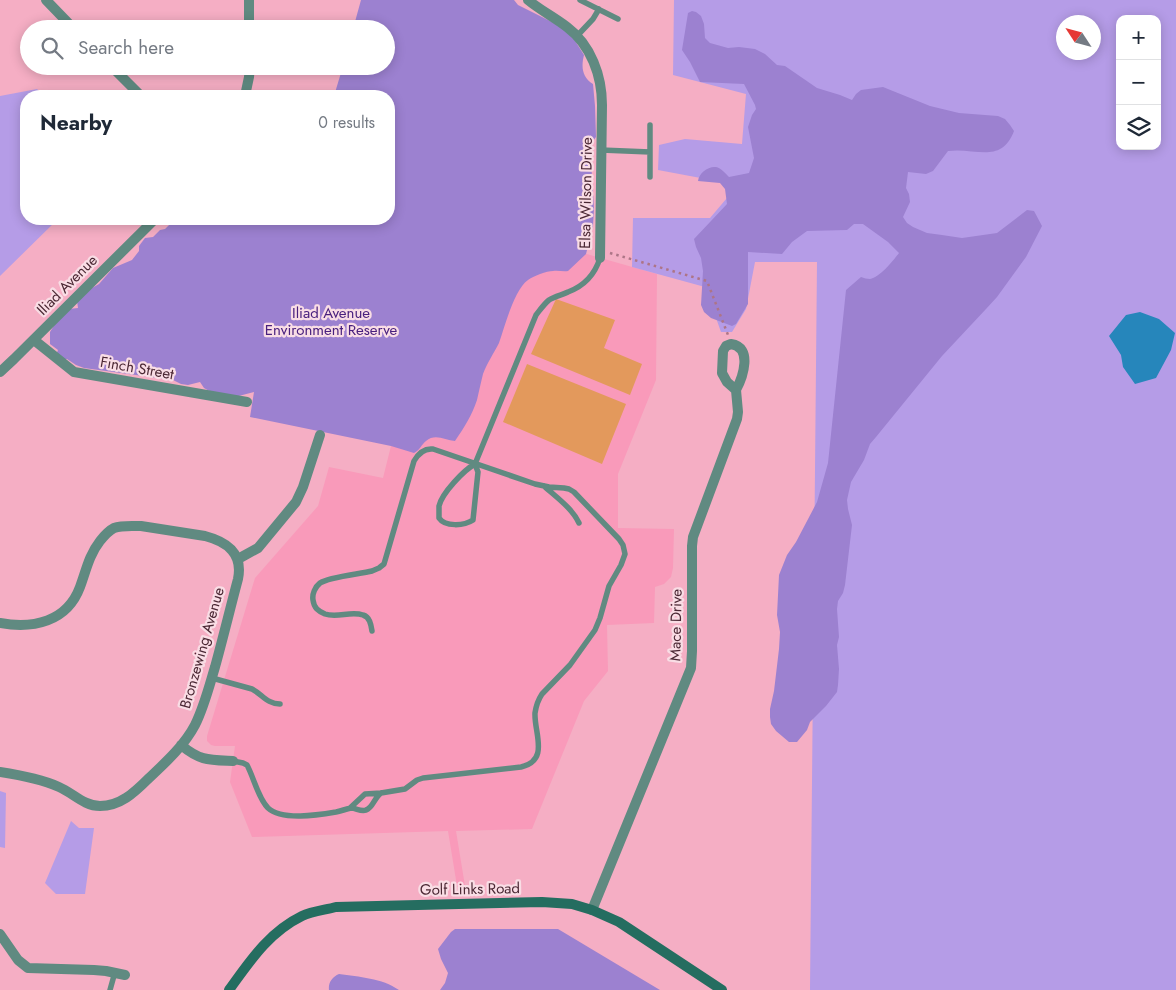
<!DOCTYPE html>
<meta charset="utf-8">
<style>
body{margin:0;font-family:Jost,sans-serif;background:#f2f2f3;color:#1f2937}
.controls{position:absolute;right:15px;top:15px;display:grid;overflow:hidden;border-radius:10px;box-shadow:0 2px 12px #0003}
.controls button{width:45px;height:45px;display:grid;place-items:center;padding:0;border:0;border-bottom:1px solid #e0e1e3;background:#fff;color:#1f2937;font:25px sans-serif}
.compass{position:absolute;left:1056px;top:15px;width:45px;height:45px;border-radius:50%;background:#fff;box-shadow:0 2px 12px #0003;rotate:306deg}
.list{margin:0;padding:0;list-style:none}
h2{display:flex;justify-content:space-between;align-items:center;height:65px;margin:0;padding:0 20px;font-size:21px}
h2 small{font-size:16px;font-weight:400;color:#747a83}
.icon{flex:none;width:28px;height:28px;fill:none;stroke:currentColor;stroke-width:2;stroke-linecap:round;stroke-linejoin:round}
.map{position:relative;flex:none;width:1176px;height:990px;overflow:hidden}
.search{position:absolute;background:#fff;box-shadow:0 2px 12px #0003;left:20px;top:20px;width:375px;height:55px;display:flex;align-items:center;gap:12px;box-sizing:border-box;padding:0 18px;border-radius:28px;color:#747a83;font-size:19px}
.panel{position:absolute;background:#fff;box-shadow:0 2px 12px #0003;left:20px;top:90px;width:375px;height:135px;border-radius:20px}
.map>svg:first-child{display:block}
.built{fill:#f99aba}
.green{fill:#b59ce7;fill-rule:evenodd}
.forest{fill:#9c81d0}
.water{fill:#2686bb}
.building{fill:#e3995c}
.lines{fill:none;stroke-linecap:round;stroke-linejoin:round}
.path{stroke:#ad7587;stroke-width:2.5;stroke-dasharray:2.5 4;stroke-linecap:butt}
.lane{stroke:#608a81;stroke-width:5.5}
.street{stroke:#608a81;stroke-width:10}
.secondary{stroke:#256d60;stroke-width:10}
.labels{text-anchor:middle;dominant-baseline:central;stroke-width:4.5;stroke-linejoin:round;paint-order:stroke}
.street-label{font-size:15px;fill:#4b2834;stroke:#f9dde5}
.park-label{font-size:15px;fill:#49207e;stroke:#f9dde5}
</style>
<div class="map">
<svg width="1176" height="990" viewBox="0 0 1176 990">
<rect width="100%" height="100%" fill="#f5aec4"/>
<!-- built -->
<path class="built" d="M481 224 657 274 656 380 618 474V528L674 529 673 568 671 577 664 584 655 587 654 623 607 625 608 671 584 701 532 829 456 831 465 886H457L448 831 252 837 230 782 235 746H215L211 745 207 741V736L255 578 318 506 329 467 383 478 391 446Z"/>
<!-- green -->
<path class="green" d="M674 0H1176V990H810L817 262H755L746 309 732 332H721L705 287 632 267 633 218H710L738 185 658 170 659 145 685 139 742 144 746 94 673 75ZM1120 19H1157V146H1120ZM1064 22H1094V52H1064Z
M37 89 45 96H26V219H58L0 276V96Z
M0 791 6 793 5 848 0 847Z
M71 821 79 828H94L85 894H56L45 883Z"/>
<!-- forest -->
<path class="forest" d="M361 0H514L518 5 558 25 572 36 584 55C581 67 582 77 593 84L595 106 596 137 590 145 594 209 593 226 586 254 568 271C563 272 558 270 553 271 547 271 533 276 528 280 514 290 505 326 499 343 494 353 487 363 483 374 481 382 479 391 477 400 472 415 464 428 455 441 445 440 435 433 426 441 421 445 420 450 414 453L391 446 250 417 254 392 231 398 213 393 204 388 200 382 188 385 181 384 173 380 84 368 76 365 67 359H64L56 355 58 350 50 344V332L55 324 69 309 78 308 77 301 85 292 99 284 113 268 132 260 139 251V246L145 238 153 237 160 230 165 229 175 219H389V96H334L343 66H386V29H353Z
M692 11 696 12 701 16 704 24 705 38 710 43 728 48 739 47 755 49 765 54 777 65 785 66 817 88 840 95 852 100 856 94 861 90 883 87 930 106 959 113 998 116 1005 119 1010 125 1014 131C1001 165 975 147 948 151L933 171 926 174 908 172 906 188 909 194 910 202 903 217 907 223 913 227 927 233 942 235 962 238 997 233 1027 210 1034 211 1042 226 1026 257 997 297 986 309 942 356 876 437 870 444 864 460 851 482 847 500 848 509 852 525 845 585 843 593 838 601 837 609 839 637 837 645 839 669 838 685 837 692 826 706 810 722 807 730 797 742H789L776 731 771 724 770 717V709L774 691 779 649 780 632 777 615 779 575 787 555 796 542 817 502 828 463 846 290 861 277C864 278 867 279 870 279 880 277 893 261 899 253L888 242 863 224H854L847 230 807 231 792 242 782 254 748 252V304L736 324 732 326 711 318 704 312 701 305 703 271 701 258 696 247 694 239 727 204 725 189 720 183 698 181C699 173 708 166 716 167 721 168 726 174 729 177L749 173 754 158 748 127 752 115 756 109 755 105 744 84 700 82 690 62 682 50 688 13Z
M455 929H558L660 990H440L445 983 448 973 441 959 438 949 451 932Z
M339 974C359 977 382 978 399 990H329C328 983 332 977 339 974Z"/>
<!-- water -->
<path class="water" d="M1140 312 1159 319 1175 333 1171 350 1156 378 1135 384 1123 367 1121 355 1109 336 1126 315Z"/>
<!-- building -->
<path class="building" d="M556 299 615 320 604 348 642 364 630 395 531 354Z
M527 364 626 404 602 464 503 422Z"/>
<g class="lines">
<!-- path -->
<path class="path" d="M610 253 707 281 728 335"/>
<!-- lane -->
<path class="lane" d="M580 0 618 19
M577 36 593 19 599 9
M601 150 650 152
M650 177V125
M475 464 478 472 473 520C464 526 445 527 439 518 439 514 439 510 439 506 442 493 464 470 475 464L536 315C540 310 544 304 549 300 555 296 562 295 568 292 584 286 595 274 600 258
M544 486C556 497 572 508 579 523
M212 678 252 689C262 694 267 704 280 704
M233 761 243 763 247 765C254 778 258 798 268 808 282 821 318 815 336 812 341 811 346 809 351 808 356 808 361 812 366 810 373 808 374 798 381 793
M350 808 365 794 381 793 405 789 417 780 423 778 521 767C550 760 534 733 535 713 536 706 538 700 542 694L570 665 595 630 600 618 609 586 621 565 625 554 623 545 619 539 574 492 569 489 564 488 549 487 535 484 433 449C424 448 418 454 414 461L384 564 379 568 372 571C360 574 329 577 320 583 315 587 312 594 313 600 314 608 318 611 325 614 337 618 351 611 363 615 370 617 371 625 372 631
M110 990 115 972"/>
<!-- street -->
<path class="street" d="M46 0 74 29
M249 0V29
M528 0C540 10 554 17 567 27 591 45 602 76 602 105L600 258
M111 66 141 96
M245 96 249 77 250 66
M34 340 74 372 247 402
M731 344C753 347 743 377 736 390L727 382 722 373 723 351 726 346Z
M0 372 14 359 155 219
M238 559 258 548 296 502 303 487 320 435
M0 623C33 629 67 622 80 587 86 571 89 555 100 541 104 536 108 531 114 528 122 525 132 526 141 526L205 536C228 542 243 554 238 579 230 609 223 638 215 667 209 687 204 707 195 725 184 746 165 763 148 779 134 793 120 806 100 806 84 806 73 793 59 787 41 779 20 775 0 772
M181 745C200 761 209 760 233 761
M592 910 691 668 692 651V546L693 537 737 419 738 412 736 390
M0 934 18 960 28 968 94 970 106 971 125 975"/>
<!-- secondary -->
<path class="secondary" d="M229 990C250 961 269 932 302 916 312 911 325 910 336 907L542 902 572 904 592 910 619 922 722 990"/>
</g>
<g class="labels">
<!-- street labels -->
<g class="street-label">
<text transform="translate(586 193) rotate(-89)">Elsa Wilson Drive</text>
<text transform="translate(67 285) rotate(-45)">Iliad Avenue</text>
<text transform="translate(137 368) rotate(10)">Finch Street</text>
<text transform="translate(676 625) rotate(-89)">Mace Drive</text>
<text transform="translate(202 648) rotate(-74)">Bronzewing Avenue</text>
<text transform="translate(470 889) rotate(-1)">Golf Links Road</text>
</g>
<!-- park labels -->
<g class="park-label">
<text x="331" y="313">Iliad Avenue<tspan x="331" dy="17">Environment Reserve</tspan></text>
</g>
</g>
</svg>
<div class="controls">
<button>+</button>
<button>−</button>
<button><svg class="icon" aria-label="layers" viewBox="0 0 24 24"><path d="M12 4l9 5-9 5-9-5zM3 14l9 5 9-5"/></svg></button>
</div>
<svg class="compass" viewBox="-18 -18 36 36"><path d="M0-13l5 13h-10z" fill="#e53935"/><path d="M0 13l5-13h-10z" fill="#747a83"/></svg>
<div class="search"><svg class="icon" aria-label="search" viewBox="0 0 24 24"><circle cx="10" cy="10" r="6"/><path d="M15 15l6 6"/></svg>Search here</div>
<section class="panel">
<h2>Nearby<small>0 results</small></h2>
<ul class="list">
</ul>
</section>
</div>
